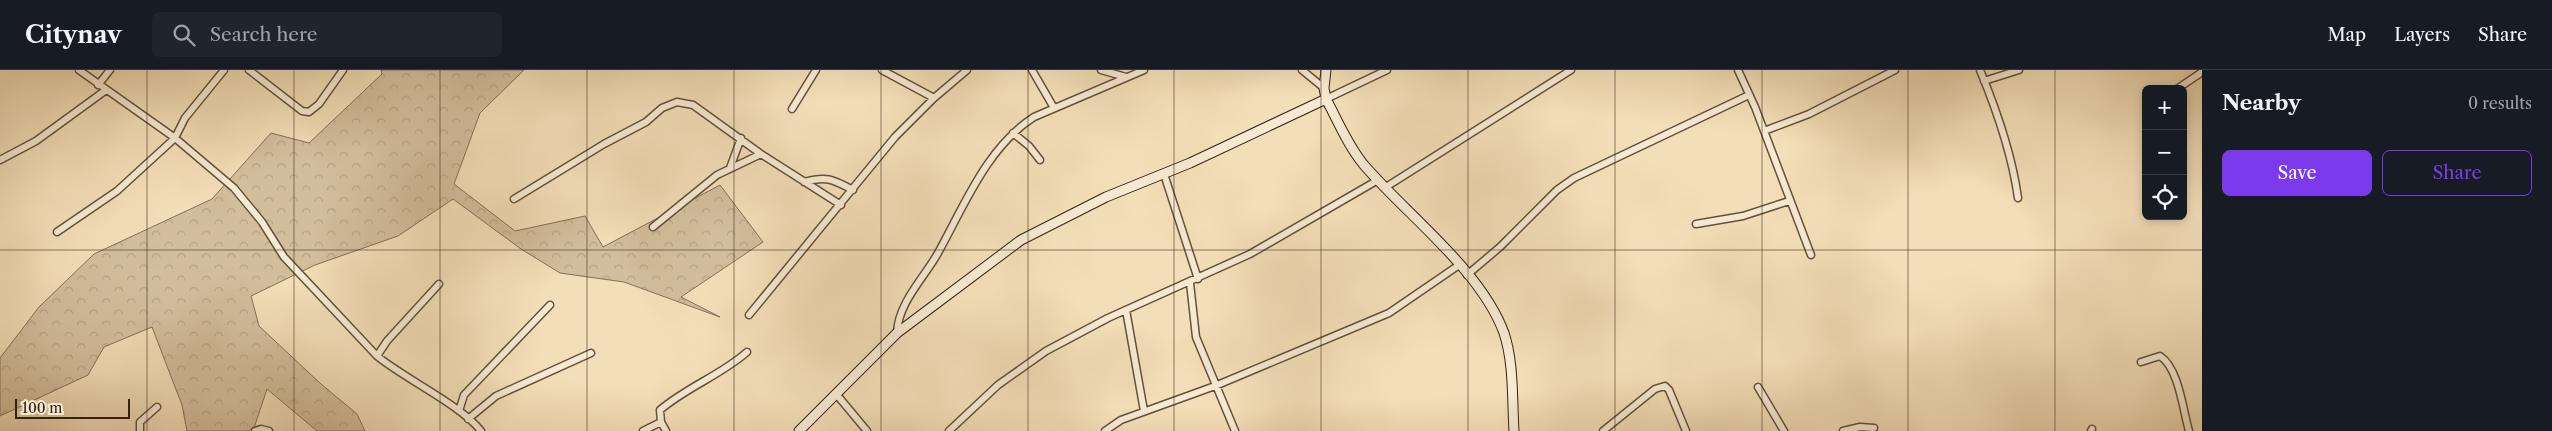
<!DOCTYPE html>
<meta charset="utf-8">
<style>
body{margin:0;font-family:"Libre Caslon Text",serif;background:#20242c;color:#f1f3f6}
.controls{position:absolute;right:15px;top:15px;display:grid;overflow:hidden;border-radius:8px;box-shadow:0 2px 8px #0003}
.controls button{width:45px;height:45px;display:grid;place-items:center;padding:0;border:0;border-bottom:1px solid #363941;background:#171b24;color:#f1f3f6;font:25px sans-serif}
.scale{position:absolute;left:15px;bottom:12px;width:115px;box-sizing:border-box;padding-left:5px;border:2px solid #362115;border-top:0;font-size:14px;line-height:18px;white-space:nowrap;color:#362115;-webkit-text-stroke:4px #f7ead1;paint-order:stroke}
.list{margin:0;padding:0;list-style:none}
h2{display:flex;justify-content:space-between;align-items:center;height:65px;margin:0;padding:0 20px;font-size:21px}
h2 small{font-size:16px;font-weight:400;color:#9ea1a6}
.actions{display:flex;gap:10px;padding:15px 20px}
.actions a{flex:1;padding:11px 0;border:1px solid #7c3aed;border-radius:8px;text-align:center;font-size:18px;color:#7c3aed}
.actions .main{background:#7c3aed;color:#fff}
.icon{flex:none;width:28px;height:28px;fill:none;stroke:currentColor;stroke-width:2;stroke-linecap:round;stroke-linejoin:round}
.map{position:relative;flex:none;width:2202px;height:361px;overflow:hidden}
header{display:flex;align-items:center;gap:30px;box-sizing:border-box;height:70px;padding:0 25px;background:#171b24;border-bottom:1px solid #363941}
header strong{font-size:24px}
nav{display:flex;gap:28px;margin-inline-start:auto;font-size:18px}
.search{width:350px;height:45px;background:#20242c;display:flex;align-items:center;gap:12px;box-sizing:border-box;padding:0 18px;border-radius:8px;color:#9ea1a6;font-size:19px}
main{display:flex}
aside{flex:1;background:#171b24}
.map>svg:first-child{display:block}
.forest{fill:url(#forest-crowns);stroke:#847058}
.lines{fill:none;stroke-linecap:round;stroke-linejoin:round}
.street-casing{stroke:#65503e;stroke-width:9}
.secondary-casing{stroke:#362115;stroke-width:11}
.street{stroke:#f7ead1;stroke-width:6}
.secondary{stroke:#f7ead1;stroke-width:9}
.grid{fill:none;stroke:#362115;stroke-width:1;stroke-opacity:0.55}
</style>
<header>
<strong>Citynav</strong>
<div class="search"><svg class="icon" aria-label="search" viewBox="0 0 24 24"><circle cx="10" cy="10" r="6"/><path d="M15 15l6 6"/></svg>Search here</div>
<nav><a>Map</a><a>Layers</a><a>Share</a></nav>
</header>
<main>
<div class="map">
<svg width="2202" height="361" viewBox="0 0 2202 361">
<defs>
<pattern id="forest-crowns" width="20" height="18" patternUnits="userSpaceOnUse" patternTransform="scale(1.25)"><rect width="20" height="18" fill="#d2be9c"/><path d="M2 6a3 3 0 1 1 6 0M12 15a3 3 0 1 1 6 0" fill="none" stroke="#b5a386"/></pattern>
</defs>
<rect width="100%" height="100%" fill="#f2deb8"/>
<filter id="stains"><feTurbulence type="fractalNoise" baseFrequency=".004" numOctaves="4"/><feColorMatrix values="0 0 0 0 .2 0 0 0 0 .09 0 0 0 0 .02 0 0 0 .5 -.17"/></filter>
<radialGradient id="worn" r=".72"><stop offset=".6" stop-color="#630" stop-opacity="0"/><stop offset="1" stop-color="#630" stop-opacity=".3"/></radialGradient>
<!-- forest -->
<path class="forest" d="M381 0H524L480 43 454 114 515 161 585 146 603 177 720 115 763 172 681 227 720 247 624 212 560 203 521 179 453 129 398 166 315 195 251 226 259 256 321 314 357 344 365 361H317L267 319 253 361H187L182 335 152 257 104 277 88 305 0 346V288L39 237 94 184 212 129 271 63 309 73 382 4Z"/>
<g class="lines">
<defs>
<path id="street" d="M79 0 175 68 234 118 262 152 284 187 377 286C405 309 461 335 481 361
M249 0 302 41 309 42 319 34 343 0
M882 0 934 28
M1032 0 1054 38
M1101 0 1126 7
M1302 0 1324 18
M1738 0 1755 37 1811 185
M1980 0C1997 41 2012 84 2018 128
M1984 11 2019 0
M98 15 110 0
M2177 19 2202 2
M1326 29 1387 0
M792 39 816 0
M1764 61 1809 44 1895 0
M1013 63 1029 76 1040 90
M0 90 36 71 106 20
M730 98 741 68
M1164 104 1198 209
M804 112C827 106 832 109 853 120
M1386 117 1571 0
M514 129 604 74 646 52 662 38 677 32 693 35 761 84 841 135
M1696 154 1743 146 1789 131
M653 157 717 105 761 84
M57 162 117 121 175 68 185 48 224 0
M1467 205 1500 177 1557 120 1574 108 1749 25
M1190 213 1196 267 1235 361
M1126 240 1144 341
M749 245 895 67 934 28 967 0
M897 263C898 233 924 208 938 183 964 136 987 77 1034 47L1144 0
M377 286 387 271 439 214
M2141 292 2160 286C2179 298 2183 341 2189 361
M1758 317 1784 361
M837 325 867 361
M459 341 464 325 550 235
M468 349 496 326 591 283
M661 352 660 340C687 317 721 305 747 282
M140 361V352L157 337
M255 361 261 359 269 361
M643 361 661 352 666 361
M949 361 998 315 1046 281 1108 248 1250 184 1378 110
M1105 361 1121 350 1215 316 1389 243 1459 195
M1603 361 1655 319 1665 316 1669 320 1686 361
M1843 361 1860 357 1874 358
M2091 361 2092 359"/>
<path id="secondary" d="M1326 0 1324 18 1326 29C1338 51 1348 76 1364 95 1407 145 1481 200 1504 263 1514 293 1512 329 1514 361
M799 361 897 263 1021 170 1106 127 1190 93 1326 29"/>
</defs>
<!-- street casing -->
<use href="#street" class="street-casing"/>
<!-- secondary casing -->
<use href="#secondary" class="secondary-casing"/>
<!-- street -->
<use href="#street" class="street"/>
<!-- secondary -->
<use href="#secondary" class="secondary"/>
</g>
<!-- grid -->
<path class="grid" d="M147 0V361M294 0V361M440 0V361M587 0V361M734 0V361M881 0V361M1028 0V361M1174 0V361M1321 0V361M1468 0V361M1615 0V361M1762 0V361M1908 0V361M2055 0V361M0 180H2202"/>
<rect width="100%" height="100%" filter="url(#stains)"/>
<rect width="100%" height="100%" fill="url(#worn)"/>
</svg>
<div class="controls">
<button>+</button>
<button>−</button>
<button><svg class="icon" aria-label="locate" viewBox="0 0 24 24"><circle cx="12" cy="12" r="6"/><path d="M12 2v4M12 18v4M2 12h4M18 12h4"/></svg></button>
</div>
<div class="scale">100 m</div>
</div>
<aside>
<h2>Nearby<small>0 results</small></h2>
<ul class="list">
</ul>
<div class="actions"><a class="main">Save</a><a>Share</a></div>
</aside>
</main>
